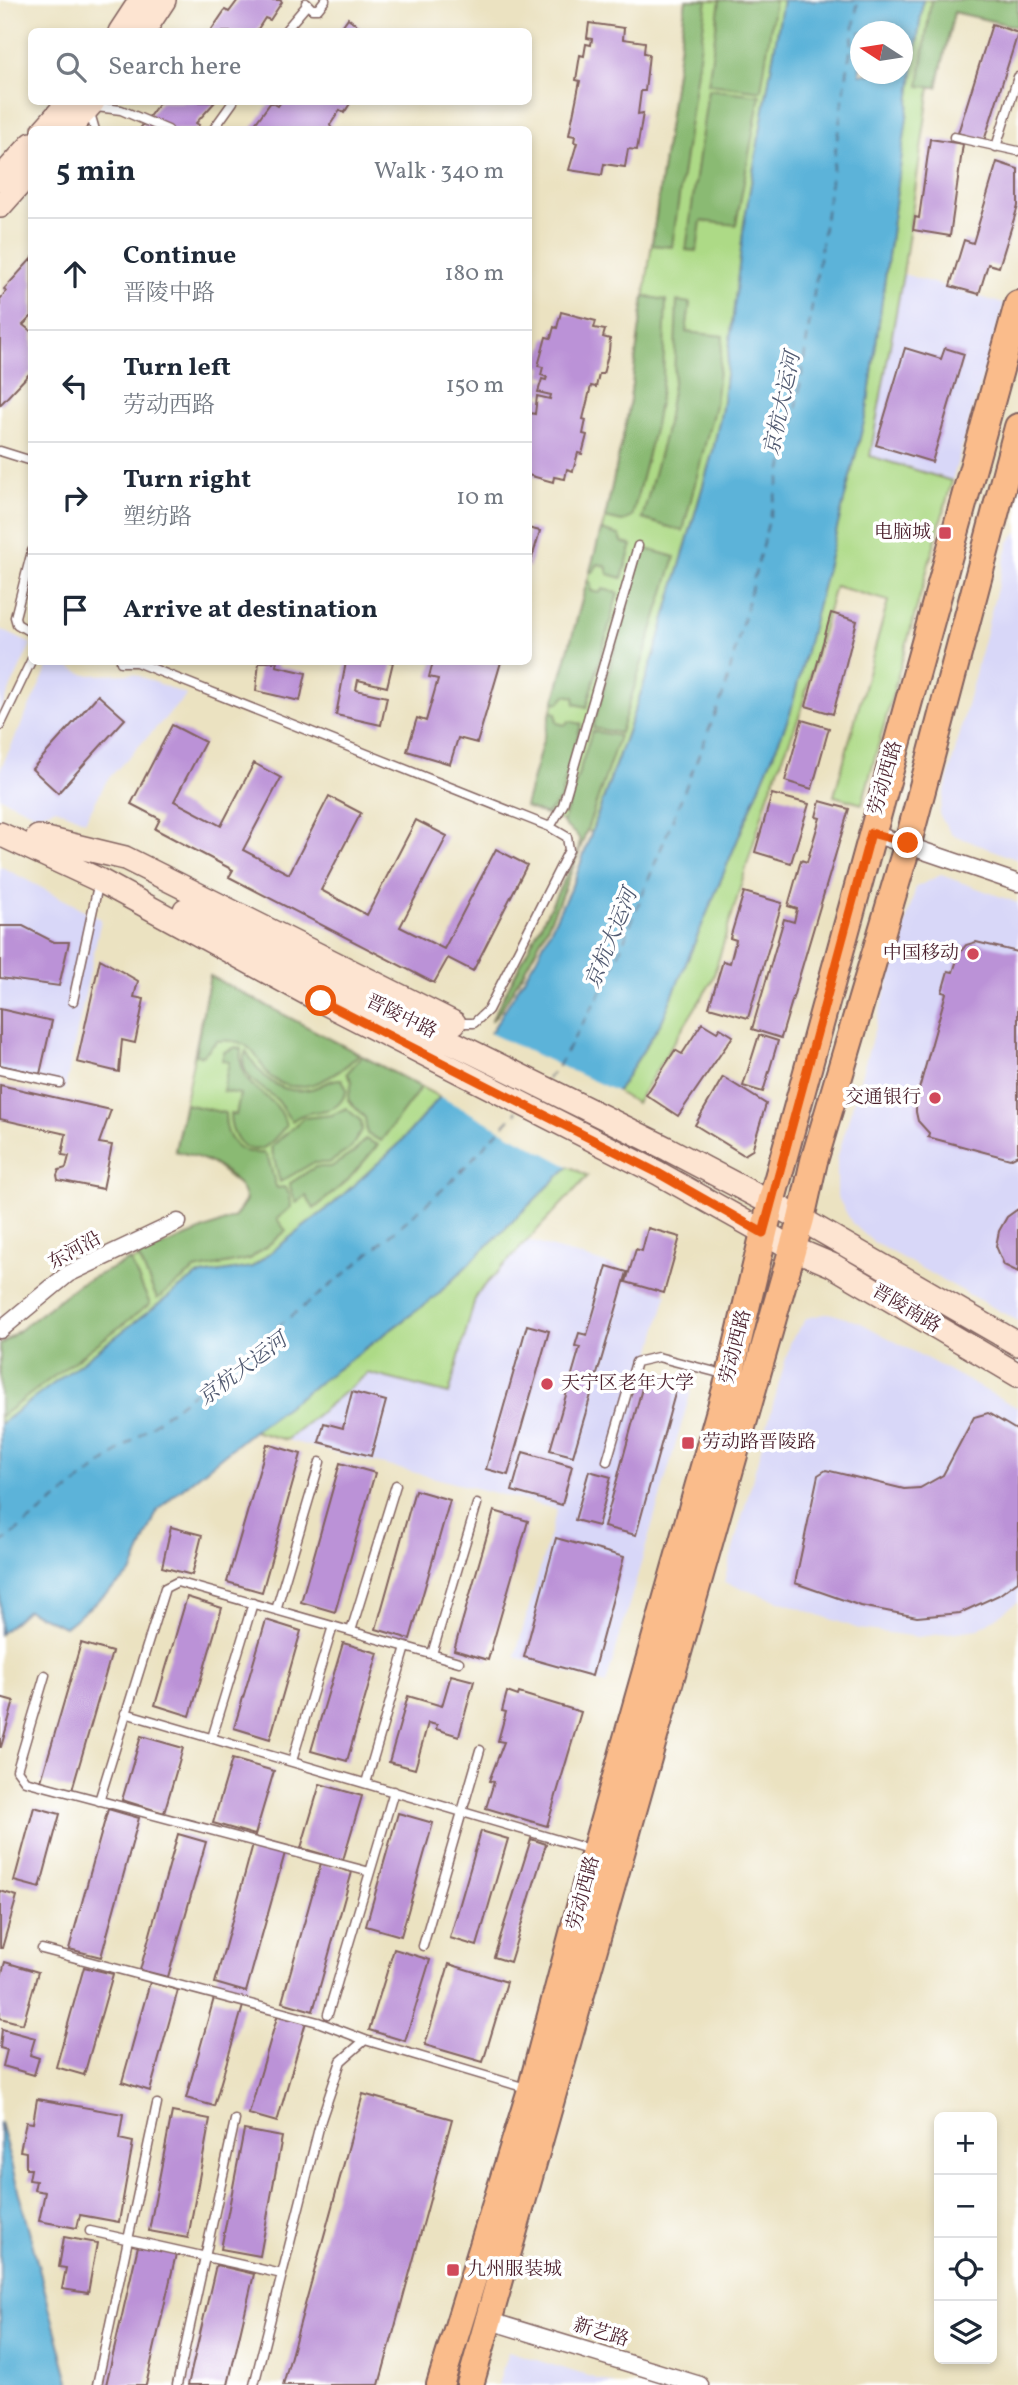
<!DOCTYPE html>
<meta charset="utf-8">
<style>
body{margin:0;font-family:Vollkorn,"Noto Serif SC",serif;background:#f2f2f3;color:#1f2937}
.controls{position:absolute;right:21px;bottom:21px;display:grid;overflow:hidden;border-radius:10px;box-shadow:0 4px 10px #0003}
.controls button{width:63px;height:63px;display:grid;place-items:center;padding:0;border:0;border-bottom:2px solid #e0e1e3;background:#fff;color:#1f2937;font:35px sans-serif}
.compass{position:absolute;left:850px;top:21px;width:63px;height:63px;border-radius:50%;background:#fff;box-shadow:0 4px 10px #0003;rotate:282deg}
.stop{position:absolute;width:21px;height:21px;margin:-16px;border:5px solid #ea580c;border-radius:50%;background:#fff}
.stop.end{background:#ea580c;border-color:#fff;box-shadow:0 2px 7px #0008}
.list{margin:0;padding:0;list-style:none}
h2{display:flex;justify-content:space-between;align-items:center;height:91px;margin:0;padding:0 28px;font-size:30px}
h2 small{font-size:23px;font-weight:400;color:#747a83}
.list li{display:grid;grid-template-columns:46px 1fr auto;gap:21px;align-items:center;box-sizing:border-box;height:112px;padding:0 28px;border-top:2px solid #e0e1e3}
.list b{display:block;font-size:26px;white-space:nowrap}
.list p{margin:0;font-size:23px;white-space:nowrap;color:#747a83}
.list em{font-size:23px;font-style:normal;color:#747a83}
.icon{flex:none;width:38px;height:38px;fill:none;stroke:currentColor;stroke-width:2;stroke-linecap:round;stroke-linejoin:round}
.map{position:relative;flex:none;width:1018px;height:2385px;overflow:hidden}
.search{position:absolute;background:#fff;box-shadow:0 4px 10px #0003;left:28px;top:28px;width:504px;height:77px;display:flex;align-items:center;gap:18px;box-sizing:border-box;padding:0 24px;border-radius:10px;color:#747a83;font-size:26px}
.panel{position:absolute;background:#fff;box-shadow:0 4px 10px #0003;left:28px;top:126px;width:504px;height:539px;border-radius:10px}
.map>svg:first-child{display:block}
.built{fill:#d8d7f8}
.green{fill:#adda86;stroke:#7c7c58;stroke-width:2}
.forest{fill:#8aba73;stroke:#6a6c4f;stroke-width:2}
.water{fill:#5cb3d9;stroke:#536982;stroke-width:2;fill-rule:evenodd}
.pier{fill:#ebe2c1}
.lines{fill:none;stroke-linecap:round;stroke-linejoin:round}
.ferry{stroke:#515a71;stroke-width:2;stroke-dasharray:9 7;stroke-linecap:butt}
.building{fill:#bb92d7}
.lane-casing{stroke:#826360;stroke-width:11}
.street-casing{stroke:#826360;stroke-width:19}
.secondary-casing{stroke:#826360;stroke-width:26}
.primary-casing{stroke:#826360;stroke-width:30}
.lane{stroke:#fff;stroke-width:8}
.street{stroke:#fff;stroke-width:16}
.secondary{stroke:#fde4d1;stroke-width:23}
.primary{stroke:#fabc8b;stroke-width:26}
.route{stroke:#ea580c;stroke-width:9}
.poi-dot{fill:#d1495b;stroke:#fff;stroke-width:2.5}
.labels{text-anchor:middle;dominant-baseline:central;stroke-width:7;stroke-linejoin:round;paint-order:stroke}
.poi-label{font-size:19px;fill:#4a1f2b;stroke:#fff;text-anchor:end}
.street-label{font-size:19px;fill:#4a1f2b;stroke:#fff}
.water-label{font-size:21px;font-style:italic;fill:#515a71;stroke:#fff}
</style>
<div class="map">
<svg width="1018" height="2385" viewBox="0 0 1018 2385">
<rect width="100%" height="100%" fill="#fff"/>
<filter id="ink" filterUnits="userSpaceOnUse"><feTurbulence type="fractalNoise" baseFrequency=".0143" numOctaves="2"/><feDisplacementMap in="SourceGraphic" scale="14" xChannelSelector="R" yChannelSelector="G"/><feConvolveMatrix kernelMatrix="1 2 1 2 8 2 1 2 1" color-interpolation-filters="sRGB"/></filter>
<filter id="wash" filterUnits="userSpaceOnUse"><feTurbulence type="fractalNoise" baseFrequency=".00686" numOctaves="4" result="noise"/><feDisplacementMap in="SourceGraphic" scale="28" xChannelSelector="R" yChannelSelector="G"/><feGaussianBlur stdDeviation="1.57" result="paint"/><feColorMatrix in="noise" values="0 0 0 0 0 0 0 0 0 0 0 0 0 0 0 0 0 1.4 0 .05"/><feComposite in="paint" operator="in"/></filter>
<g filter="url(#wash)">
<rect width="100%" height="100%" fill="#ebe2c1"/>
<!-- built -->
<path class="built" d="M903 274 1004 304 952 481 870 456Z
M1018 532V860L951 834 939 814 1009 542Z
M0 629 31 644 0 711Z
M58 662 86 675 134 674 187 695 107 780 85 821 56 808 37 815 0 797V770L49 665Z
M0 866 101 919 65 1090 0 1077Z
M941 875 1018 903V1321L873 1242 852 1223 837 1196V1159L916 887Z
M529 1241 630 1271 627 1283 667 1294 647 1368 694 1381 606 1684 515 1657 557 1509 286 1440 368 1373 449 1394 476 1295Z
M829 1313 859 1322 1018 1408V1602L979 1629 918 1637 859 1629 724 1582 791 1340 807 1318Z
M508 2351 616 2385H498Z"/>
<!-- green -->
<path class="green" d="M686 0H783L744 224 722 408 713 450 655 653 591 832 525 807 605 518 628 414Z
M923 0H1018V27L954 12 937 87H930L903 274 870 456 952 481 862 804 834 796 888 601 835 586 799 717 769 792 712 981 636 1103 617 1092 662 1021 790 714 867 410Z
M210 976 440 1097 398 1145 333 1204 252 1267 196 1276 0 1424V1345L79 1284 235 1217 246 1200 243 1188 207 1159 175 1151Z
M569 1166 588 1176 476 1295 449 1394 368 1373 286 1440 253 1431 435 1297Z"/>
<!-- forest -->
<path class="forest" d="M686 0H707L672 247 652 245Z
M720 0H775L761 91 708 84Z
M931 0H1018V27L954 12 937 87 919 86Z
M708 89 760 95 736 225 701 221 697 251 686 250Z
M644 296 666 300 663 378 655 426 632 517 622 522 605 518 628 414Z
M677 301 690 303 686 332 723 336 715 405 683 531 642 519 666 429 674 377Z
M601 530 619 535 623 543 632 545 622 578 608 574 606 566 598 564 593 572 590 571Z
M643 548 675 557 620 733 593 728Z
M587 582 591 583V591L599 593 603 589 618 593 587 707 575 704 574 697 566 695 559 703 554 702Z
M551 711 556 713 557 723 565 725 569 721 581 724 560 800 546 815 525 807Z
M592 731 619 736C590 822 563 909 515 986 508 997 500 1014 491 1021L577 855C584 829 574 838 563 823Z
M210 976 359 1054C339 1075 300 1100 272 1078 262 1070 258 1055 249 1048 241 1041 227 1040 217 1041L202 1056 195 1055Z
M236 1047 241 1049C236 1096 279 1089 286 1126 280 1132 272 1143 265 1147 242 1158 230 1131 230 1114L236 1115 240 1094 223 1091 229 1062 222 1060 224 1052Z
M246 1051C261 1077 279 1096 311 1089 322 1086 331 1078 342 1079L347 1090C335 1122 315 1103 292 1121 285 1115 283 1105 276 1099 261 1086 235 1075 246 1051Z
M362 1056 421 1087 381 1141 367 1134 365 1118 348 1100 352 1081 347 1073Z
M185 1104 225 1113C225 1138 236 1155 264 1153 272 1160 271 1177 277 1188L284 1187 290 1195 291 1207 277 1219 286 1231 250 1259 195 1270 157 1299 138 1256 235 1217 246 1200C238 1170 202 1157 175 1151Z
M346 1108 361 1121 362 1130 350 1149 329 1163H313L280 1182 271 1147 303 1118 332 1115Z
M365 1139 378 1145 348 1180 314 1209 306 1196 296 1203 289 1184 315 1167H331L354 1152Z
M130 1260 150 1304 0 1417V1345L79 1284Z"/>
<!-- water -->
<path class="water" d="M783 0H923L867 410 790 714 662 1021 569 1166 435 1297 253 1431 173 1496 157 1511 131 1574 65 1627 27 1610 0 1634V1424L196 1276 252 1267 333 1204 398 1145 440 1097 493 1029 537 957 575 879 655 653 713 451 722 408 744 224ZM860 32H902V74H860Z
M0 2122 70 2385H0Z"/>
<!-- pier -->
<path class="pier" d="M487 1032 620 1093 572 1168 437 1095Z"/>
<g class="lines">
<!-- ferry -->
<path class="ferry" d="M547 1079 556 1069 608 980 725 690 795 419 858 0
M0 1544 345 1274 450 1183 517 1111"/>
</g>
<g id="blocks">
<!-- building -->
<path class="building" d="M238 0H280L282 2 270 20 265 18 256 32H210L225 10 229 12Z
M348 18 366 32H338Z
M589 23 624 28 623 39 645 42 644 53 649 54 645 91H641L638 114 643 113 637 150 628 149 625 167 604 164 602 175 569 170 577 143 574 142 575 136 569 135 580 81 576 80 580 55 584 56 586 44 591 45 592 39 587 38Z
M992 24 1018 33 984 141 958 133Z
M160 102H215L196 123 199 125 195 130H139Z
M271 102 278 106 281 102H351L344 113 340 110 330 125 332 130H254L252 128Z
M930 139 963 144 950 236 913 230 915 217 919 218Z
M997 162 1018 169V206L999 267 988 264 979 294 950 286 964 240 973 243Z
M32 258V316L23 325 32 332V371L0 405V299L6 292 4 289Z
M561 312 596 321 594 328 605 330 603 337 610 339 609 351 603 374H599L596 387 591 386 583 419 586 420 583 434 587 435 582 454 578 453 573 471 567 469 565 479 554 477 553 482 528 475V417L530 413 535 414 537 396 550 399 551 395 538 392 542 379 546 380 547 377 541 375 543 367 538 366 546 337 551 338 554 327 557 328Z
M905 348 941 359 945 348 964 354 932 462 876 445Z
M528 528 540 531 529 568 528 567Z
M831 613 857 621 833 714 806 706Z
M259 662H277L276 666 306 673 300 701 256 691Z
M346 662H393L387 687 358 680 356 690 387 697 381 725 336 715Z
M433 662H501L477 743 458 738 450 764 407 751 417 718 426 721 438 679 429 677Z
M98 695 125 719 58 793 32 769Z
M802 720 829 728 812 789 785 781Z
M172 725 205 742 174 801 221 826 254 763 281 778 243 850 289 874 329 796 361 813 321 890 367 915 416 820 447 836 400 927 444 949 496 849 527 865 473 971 448 958 434 983 229 877 233 870 155 829 160 819 131 804Z
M772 794 809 804 791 863 755 852Z
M820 801 849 809 781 1038 752 1029 784 919 794 922 797 909 788 906 801 860 807 862 820 818 816 817Z
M744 892 782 903 748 1018 709 1007 723 961 730 963 736 940 730 938Z
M0 926H23L54 942H69L59 986 0 978Z
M976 942 1018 952V1155L1010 1159 928 1137 929 1133 918 1121 916 1112V1100L946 993 942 992 948 971 953 972 959 954 966 945Z
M100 959 138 981 134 997 144 999 135 1043 122 1040 119 1072 77 1062Z
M0 1009 52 1021 40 1074 0 1065Z
M702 1023 717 1032 720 1028 733 1036 678 1116 646 1095 675 1050 682 1054Z
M759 1035 778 1041 763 1092 743 1086Z
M723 1077 766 1104 752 1150 744 1155 695 1125Z
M0 1085 111 1110 99 1143 112 1145 103 1189 58 1180 57 1175 59 1170 66 1168 69 1156 62 1155 66 1134 0 1119Z
M1018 1209V1272L1004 1265 996 1246 999 1231 1007 1217Z
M648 1228 680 1237 664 1293 626 1282 636 1249 642 1251Z
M607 1266 627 1272 573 1456 550 1450 580 1347 575 1346 579 1333 587 1335Z
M527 1325 549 1331 508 1475 486 1469Z
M644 1381 676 1390 636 1535 604 1527Z
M352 1392 386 1401 371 1456 319 1442 324 1423 343 1428Z
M988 1413 1018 1431V1581L999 1595 960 1613 917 1617 861 1606 795 1583 818 1475 826 1470 904 1489 920 1488 943 1475 974 1417Z
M267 1444 301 1454 262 1592 227 1582Z
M523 1452 572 1466 562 1505 512 1491Z
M340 1463 375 1473 335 1612 301 1602Z
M589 1471 611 1477 598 1526 575 1520Z
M415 1490 450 1500 410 1639 376 1629Z
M494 1511 528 1521 488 1660 454 1650Z
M171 1527 202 1535 192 1575 162 1567Z
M556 1538 624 1557 592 1676 524 1657Z
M187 1597 222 1608 190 1716 155 1705Z
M266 1620 301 1631 270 1739 234 1728Z
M81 1643 112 1652 72 1790 41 1781Z
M343 1643 378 1653 347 1761 311 1751Z
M451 1675 474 1681 459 1736 436 1729 437 1725 428 1723 415 1769 389 1762 408 1696 442 1706Z
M507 1692 518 1696 519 1693 581 1712 547 1826 486 1808 494 1782 489 1781 504 1742 498 1741 506 1712 502 1711Z
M0 1697 14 1701 1 1747H0Z
M141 1736 183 1748 164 1813 122 1800Z
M232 1759 274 1771 255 1835 213 1823Z
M320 1784 362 1796 343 1860 301 1848Z
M34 1807 60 1814 40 1888 14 1881Z
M108 1809 139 1818 101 1957 69 1949Z
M398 1813 433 1823 401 1936 366 1926Z
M481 1831 508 1839 477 1946 450 1938Z
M178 1834 206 1842 168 1977 140 1970Z
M531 1839 546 1844 510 1962 494 1957Z
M253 1844 285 1853 246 1992 215 1983Z
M321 1863 352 1872 313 2011 282 2002Z
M0 1891 17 1896 2 1948H0Z
M394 1949 430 1960 405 2041 369 2030Z
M5 1962 38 1972 23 2024 0 2018V1980Z
M449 1964 507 1982 483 2062 425 2045Z
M84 1967 113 1974 84 2075 56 2067Z
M150 1982 178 1990 150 2091 122 2082Z
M214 1998 243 2006 214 2106 186 2098Z
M278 2014 306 2022 277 2122 249 2114Z
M2 2029 35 2038 30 2055 39 2058 34 2075 3 2066 7 2050 0 2048Z
M363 2094 452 2119 379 2385H283Z
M37 2099 123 2114 119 2139 133 2142 119 2222 80 2215 77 2228 39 2221 45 2192 34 2190 36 2181 29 2180 31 2169H26V2152L20 2151 26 2122 33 2123Z
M172 2112 210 2119 188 2238 149 2231Z
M244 2130 282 2137 260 2256 221 2249Z
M64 2237 97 2243 88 2293 62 2289 66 2268 59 2267Z
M138 2246 176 2254 146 2385H106Z
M216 2265 254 2274 228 2385H188Z"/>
</g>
</g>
<g filter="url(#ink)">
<use href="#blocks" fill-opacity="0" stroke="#826360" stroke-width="2"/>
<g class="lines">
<defs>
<path id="lane" d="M306 3 312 9H318L325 0
M284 32 307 5
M95 130 88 106 121 110 168 130
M213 130 233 102
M954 137 1018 151
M996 147 1018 77
M0 451 32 461
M32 551 15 617 17 624 32 633
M121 662H136L550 827 567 837 569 850 488 1010 474 1023H455
M0 726 32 659
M550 827 563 805 638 546
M73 1001 99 881
M0 1070 60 1083
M607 1461 636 1362 658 1357 727 1375
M276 1610 320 1462
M351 1631 396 1485
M432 1654 477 1504
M45 1675 17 1770 25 1781 370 1872
M125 1713 592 1850
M212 1738 253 1603
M292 1761 333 1626
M366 1783 406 1647
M99 1801 165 1588 177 1582 459 1662
M423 1946 480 1750
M42 1949 318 2022 365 2040
M328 2014 394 1791
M90 2231 282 2274
M97 2385 157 2104
M177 2385 235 2120
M254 2385 321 2120 341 2061 365 2040 526 2088"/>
<path id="street" d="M871 833 1018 883
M0 1330 68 1274 178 1222
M490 2321 700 2385"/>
<path id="secondary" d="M120 32 141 0
M143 32 164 0
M44 130 69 102
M68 130 93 102
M0 179 32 144
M0 206 32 170
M0 834 99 880 321 1001 658 1173 792 1248 832 1265 1018 1375
M38 837 125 858 454 1023
M185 910 668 1149 801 1219 1018 1344"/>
<path id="primary" d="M440 2385 531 2090 595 1851 730 1375 771 1203 1018 304
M470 2385 801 1219 814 1161 908 843 1018 427"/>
</defs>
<!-- lane casing -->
<use href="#lane" class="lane-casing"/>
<!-- street casing -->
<use href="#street" class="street-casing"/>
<!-- secondary casing -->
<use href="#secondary" class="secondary-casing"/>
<!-- primary casing -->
<use href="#primary" class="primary-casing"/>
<!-- lane -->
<use href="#lane" class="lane"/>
<!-- street -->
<use href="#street" class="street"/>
<!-- secondary -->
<use href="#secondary" class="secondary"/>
<!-- primary -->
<use href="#primary" class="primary"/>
</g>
</g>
<g class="lines" filter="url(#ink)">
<!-- route -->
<path class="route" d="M321 1001 658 1173 763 1233 871 833 908 843"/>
</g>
<!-- markers -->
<g class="poi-dot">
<rect x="938" y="526" width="14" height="14" rx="3.5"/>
<circle cx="973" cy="954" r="7"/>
<circle cx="935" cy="1098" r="7"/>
<circle cx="547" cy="1384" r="7"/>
<rect x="681" y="1436" width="14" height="14" rx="3.5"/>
<rect x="446" y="2263" width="14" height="14" rx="3.5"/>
</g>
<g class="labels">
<!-- poi labels -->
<g class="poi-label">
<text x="931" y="533">电脑城</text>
<text x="959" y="954">中国移动</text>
<text x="921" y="1098">交通银行</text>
<text x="561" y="1384" text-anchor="start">天宁区老年大学</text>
<text x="702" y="1443" text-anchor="start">劳动路晋陵路</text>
<text x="467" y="2270" text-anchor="start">九州服装城</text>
</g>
<!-- street labels -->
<g class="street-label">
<text transform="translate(886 778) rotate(-74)">劳动西路</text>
<text transform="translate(401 1017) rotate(26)">晋陵中路</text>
<text transform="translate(75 1251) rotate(-29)">东河沿</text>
<text transform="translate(906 1309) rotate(31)">晋陵南路</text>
<text transform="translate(736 1347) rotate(-76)">劳动西路</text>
<text transform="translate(584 1893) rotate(-75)">劳动西路</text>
<text transform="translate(601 2333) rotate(17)">新艺路</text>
</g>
<!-- water labels -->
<g class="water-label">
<text transform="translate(783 404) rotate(-78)">京杭大运河</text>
<text transform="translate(612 939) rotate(-68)">京杭大运河</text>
<text transform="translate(243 1370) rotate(-37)">京杭大运河</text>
</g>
</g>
</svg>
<div class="controls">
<button>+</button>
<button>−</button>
<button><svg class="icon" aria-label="locate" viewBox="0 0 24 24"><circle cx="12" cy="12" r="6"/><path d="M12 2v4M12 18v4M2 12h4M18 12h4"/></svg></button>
<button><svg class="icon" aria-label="layers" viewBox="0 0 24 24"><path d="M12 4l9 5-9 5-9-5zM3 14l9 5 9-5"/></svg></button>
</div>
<svg class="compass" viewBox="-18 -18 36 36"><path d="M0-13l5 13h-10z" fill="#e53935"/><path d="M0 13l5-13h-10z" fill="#747a83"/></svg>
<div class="stop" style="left:321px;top:1001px"></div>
<div class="stop end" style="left:908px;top:843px"></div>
<div class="search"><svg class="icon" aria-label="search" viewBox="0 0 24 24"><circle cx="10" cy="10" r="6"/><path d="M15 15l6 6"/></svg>Search here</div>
<section class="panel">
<h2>5 min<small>Walk · 340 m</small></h2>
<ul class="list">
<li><svg class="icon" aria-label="ahead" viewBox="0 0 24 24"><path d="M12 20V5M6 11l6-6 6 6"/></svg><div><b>Continue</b><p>晋陵中路</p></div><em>180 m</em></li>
<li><svg class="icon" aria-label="left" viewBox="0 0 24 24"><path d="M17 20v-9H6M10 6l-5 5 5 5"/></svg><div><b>Turn left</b><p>劳动西路</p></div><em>150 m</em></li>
<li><svg class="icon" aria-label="right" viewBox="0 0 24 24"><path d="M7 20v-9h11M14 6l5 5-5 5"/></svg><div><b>Turn right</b><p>塑纺路</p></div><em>10 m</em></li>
<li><svg class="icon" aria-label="arrive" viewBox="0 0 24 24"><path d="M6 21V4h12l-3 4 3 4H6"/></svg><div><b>Arrive at destination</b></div></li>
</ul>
</section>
</div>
